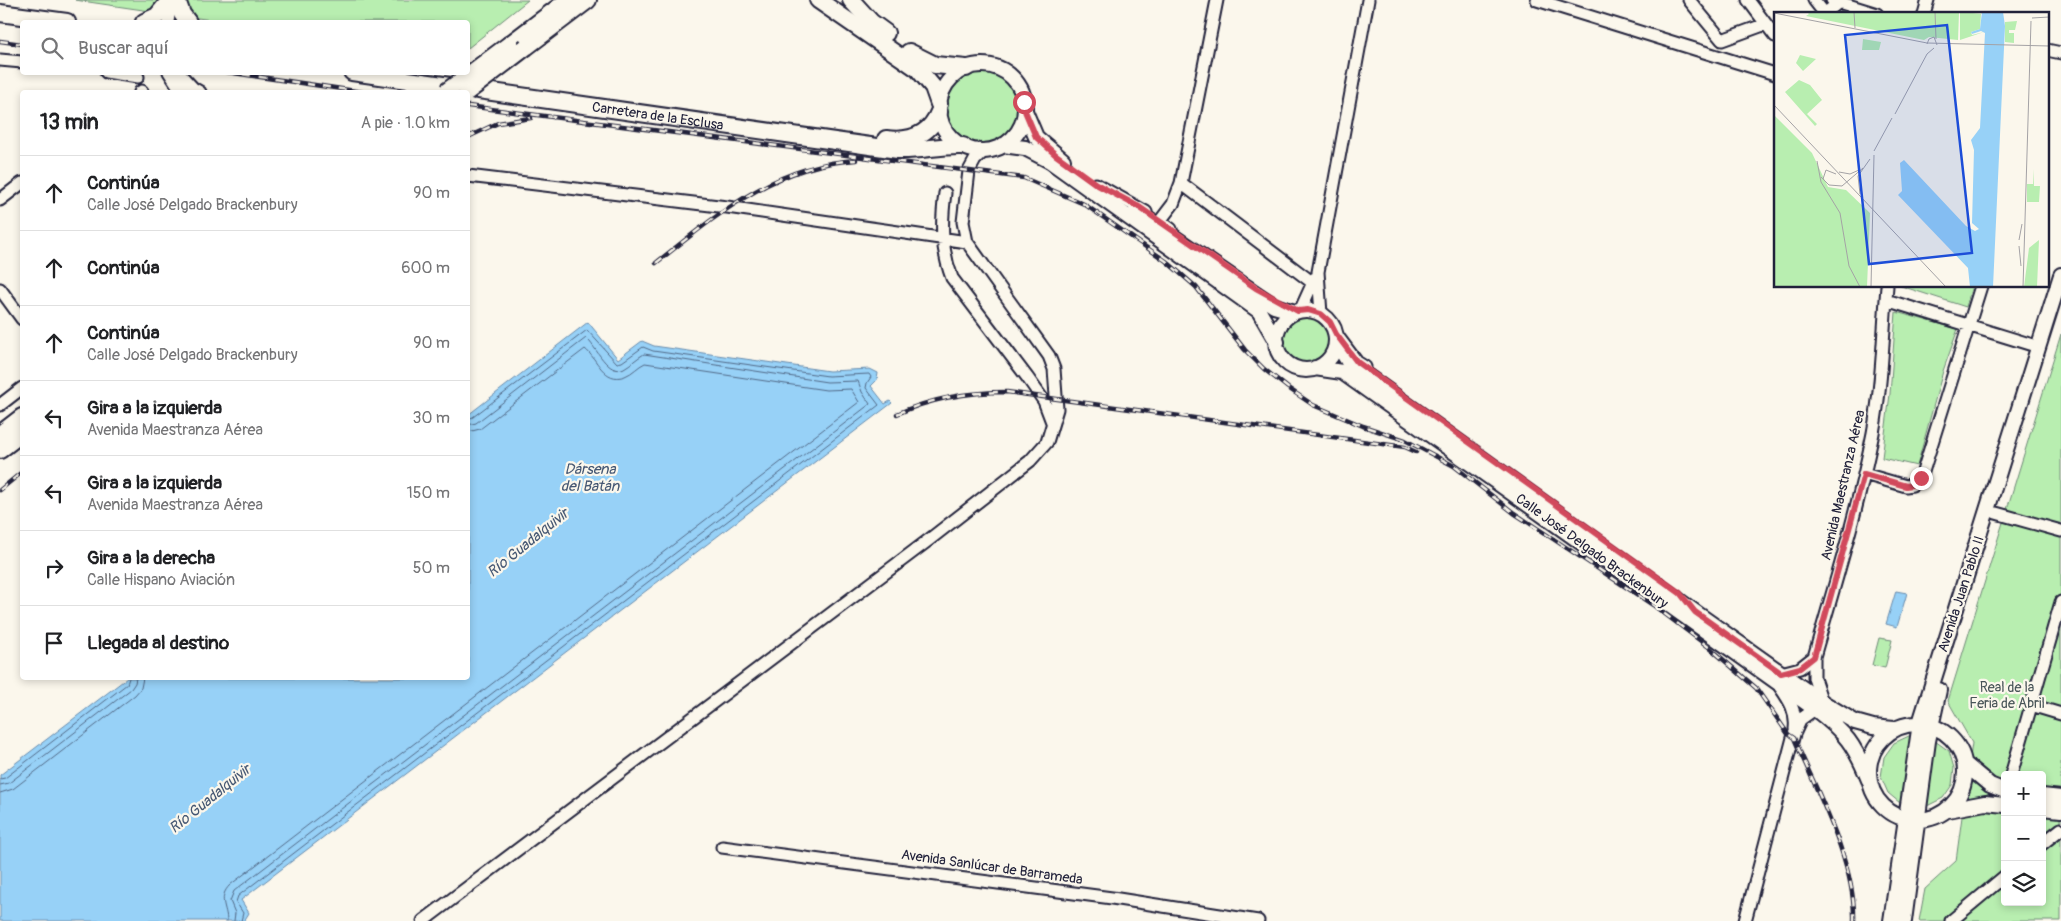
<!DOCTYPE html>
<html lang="es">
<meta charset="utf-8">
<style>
body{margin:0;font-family:Pangolin,sans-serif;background:#f2f2f2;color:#202124}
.controls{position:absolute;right:15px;bottom:15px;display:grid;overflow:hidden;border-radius:5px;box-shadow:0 2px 8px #0003}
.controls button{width:45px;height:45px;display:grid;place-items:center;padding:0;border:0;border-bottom:1px solid #e0e0e0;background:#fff;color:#202124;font:25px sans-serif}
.stop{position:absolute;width:15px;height:15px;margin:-11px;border:4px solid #d1495b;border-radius:50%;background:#fff}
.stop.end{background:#d1495b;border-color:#fff;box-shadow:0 1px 5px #0008}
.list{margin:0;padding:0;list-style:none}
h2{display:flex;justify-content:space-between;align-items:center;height:65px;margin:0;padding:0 20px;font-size:21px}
h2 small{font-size:16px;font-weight:400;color:#757577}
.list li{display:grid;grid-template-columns:32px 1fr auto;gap:15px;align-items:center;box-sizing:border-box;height:75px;padding:0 20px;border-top:1px solid #e0e0e0}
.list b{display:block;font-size:19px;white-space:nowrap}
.list p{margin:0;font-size:16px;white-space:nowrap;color:#757577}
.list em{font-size:16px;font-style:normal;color:#757577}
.icon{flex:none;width:28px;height:28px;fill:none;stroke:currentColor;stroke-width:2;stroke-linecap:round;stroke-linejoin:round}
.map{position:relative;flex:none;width:2061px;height:921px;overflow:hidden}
.search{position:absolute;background:#fff;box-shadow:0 2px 8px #0003;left:20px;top:20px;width:450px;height:55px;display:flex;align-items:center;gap:12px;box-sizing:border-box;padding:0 18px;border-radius:5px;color:#757577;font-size:19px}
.panel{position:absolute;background:#fff;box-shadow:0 2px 8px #0003;left:20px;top:90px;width:450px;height:590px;border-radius:5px}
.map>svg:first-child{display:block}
.green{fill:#b8eeb0;stroke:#6d8876;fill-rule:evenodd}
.water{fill:#97d1f7;stroke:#688bac}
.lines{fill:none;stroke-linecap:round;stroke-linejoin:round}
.shore{stroke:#516886;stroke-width:1}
.minor-casing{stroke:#22223b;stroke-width:15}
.major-casing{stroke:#22223b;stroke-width:18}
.highway-casing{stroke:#22223b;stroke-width:20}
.minor{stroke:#fbf7ec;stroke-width:11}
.major{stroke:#fbf7ec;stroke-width:14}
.highway{stroke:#fbf7ec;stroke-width:16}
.rail-casing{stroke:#22223b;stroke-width:4.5}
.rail{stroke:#fbf7ec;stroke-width:2.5;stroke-dasharray:8;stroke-linecap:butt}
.highway-bridge-casing{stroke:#22223b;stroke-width:20;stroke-linecap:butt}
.highway-bridge{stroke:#fbf7ec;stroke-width:16}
.route{stroke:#d1495b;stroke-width:6}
.labels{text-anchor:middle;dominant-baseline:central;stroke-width:4.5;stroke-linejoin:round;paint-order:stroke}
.street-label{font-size:14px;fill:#22223b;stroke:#fbf7ec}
.park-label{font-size:14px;fill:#485558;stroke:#fbf7ec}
.water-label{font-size:15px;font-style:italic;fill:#455773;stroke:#fbf7ec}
.inset-road{fill:none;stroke:#a4a2a5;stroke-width:1}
.view{fill:#1d4ed8;fill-opacity:0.15;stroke:#1d4ed8;stroke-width:2.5}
.inset-edge{fill:none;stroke:#22223b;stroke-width:2.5}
</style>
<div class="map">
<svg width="2061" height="921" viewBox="0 0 2061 921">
<rect width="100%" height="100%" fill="#fbf7ec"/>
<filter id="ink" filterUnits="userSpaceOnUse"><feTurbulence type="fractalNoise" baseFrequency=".02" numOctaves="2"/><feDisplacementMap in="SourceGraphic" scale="10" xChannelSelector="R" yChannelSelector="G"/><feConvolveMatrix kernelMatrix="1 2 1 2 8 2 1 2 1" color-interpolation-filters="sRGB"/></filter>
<g filter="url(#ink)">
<!-- green -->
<path class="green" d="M75 0H528L468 48V22H225Z
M945 107a37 37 0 1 1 74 0a37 37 0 1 1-74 0Z
M1901 286H1972L1966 307Z
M1896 312 1958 329 1943 371 1917 466 1882 458 1890 394Z
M1283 340a24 24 0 1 1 48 0a24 24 0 1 1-48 0Z
M2061 334V921H1919L1925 889 1956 861 1972 743 1948 701ZM2005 775H2042V902H2005Z
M1879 638 1892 640 1885 668 1872 665Z
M1911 735 1900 803 1888 793 1881 777 1884 757 1894 743Z
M1935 741 1949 751 1954 768 1952 785 1943 798 1927 806Z"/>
<!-- water -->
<path class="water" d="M588 322 618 359 642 341 654 346 829 371 870 369 878 373 877 380 871 386 885 404 890 401 892 403 241 900 249 913 244 921H0V775L127 678H468V415Z
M1896 591 1907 593 1897 627 1886 624Z"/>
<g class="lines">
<!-- shore -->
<path class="shore" d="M0 779 5 778 127 684 129 678
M0 785 9 783 131 689 135 683 136 678
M0 793 13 789 135 695 141 688 143 678
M227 921C227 907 217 898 230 885L859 402 851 389 826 390 645 363C638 366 633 373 625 376 604 384 597 358 585 349L480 429 468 432
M234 921 235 913 230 901 234 891 870 404 862 392 858 381 827 382 644 354C637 358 631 364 624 368 608 377 596 346 586 338L476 423 468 425
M241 921 243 913 236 902 238 896 879 405 866 388 867 383 871 377 869 374 828 376 653 351 643 347 622 362 617 363 587 330 473 417 468 419"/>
<defs>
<path id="minor" d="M1217 0 1181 183 1313 283
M1537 0 1775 74
M1689 0 1722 40 1766 24
M1748 0 1775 36
M1814 0 1825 14
M1832 0 1877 14
M1824 14 1842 0
M1924 14 1928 0
M168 22 171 0
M2047 50 2061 53
M0 60 22 62
M106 72 138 77
M169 72 182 92
M178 72 193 88 200 92
M140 92 142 91
M468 176 727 207 967 242
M1096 184 1146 212
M945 193C941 223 941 249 952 278L1027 377 1044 401 1052 422
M0 200 22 183
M1171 229 1160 221 1173 204 1181 183
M0 289 22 319
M1886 300 2039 347
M1300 311 1315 278
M1321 314 1318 272 1368 0
M1336 334 1357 362 1365 367
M0 405 22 388
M1864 474 1906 486 1912 485 1921 478 1981 286
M1996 513 2061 531
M1781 673 1800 668 1814 657
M1780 687C1789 700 1797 711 1795 729
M1822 702 1814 678V657C1835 583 1858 509 1873 433 1882 385 1883 335 1887 286
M2031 705 2061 714
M2011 775 2061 602
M2042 844 2061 829
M722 847 1112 898 1258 921
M423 921 930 539 1030 461 1047 442 1057 409 1054 369 1049 356 967 242 963 222 969 171 975 160 984 151
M1745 921 1794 734 1801 719 1815 709
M1951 921 2005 876"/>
<path id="major" d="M939 108a43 43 0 1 1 86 0a43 43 0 1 1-86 0Z
M1025 111 1036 137 1063 160
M1003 145 1025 148 1050 161 1259 311 1277 342
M1136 211 1274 306 1295 312
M1276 340a30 30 0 1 1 60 0a30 30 0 1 1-60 0Z
M1336 342 1349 363 1695 612 1822 702 1855 722 1873 727 1894 729
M1315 368 1342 372 1815 709C1846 733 1854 744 1869 780
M1869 772a48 48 0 1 1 96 0a48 48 0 1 1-96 0Z
M1965 764 1990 785 2005 791
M2042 796 2061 798
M2042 808 2061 810
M1948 810 1985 803 2005 805
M1891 921 1920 723 2061 275
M1904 921 1928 741 1939 690"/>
<g id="highway">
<path d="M177 0 182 14 188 22"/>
<path d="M818 0 918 69 933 87 939 104"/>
<path d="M851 0 871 22 886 33"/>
<path d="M0 13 67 22"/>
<path d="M144 22 157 16 170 0"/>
<path d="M510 44 568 0"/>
<path d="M526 47 588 0"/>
<path d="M909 52 935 65 966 68"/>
<path id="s1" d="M352 72 898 150C920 151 940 145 963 146"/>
<path d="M886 139C909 142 930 135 939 112"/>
<path d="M0 434 22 417"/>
<path d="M0 450 22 433"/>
</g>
</defs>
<!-- minor casing -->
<use href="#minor" class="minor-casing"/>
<!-- major casing -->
<use href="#major" class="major-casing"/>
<!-- highway casing -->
<use href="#highway" class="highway-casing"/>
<!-- minor -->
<use href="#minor" class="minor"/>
<!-- major -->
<use href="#major" class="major"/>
<!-- highway -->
<use href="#highway" class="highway"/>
<defs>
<path id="rail" d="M0 41 22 44
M227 72 362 92
M468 106 1024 178 1084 204 1166 261 1196 287 1245 350 1264 369 1288 388 1313 405 1363 426 1405 440 1454 466 1514 513 1653 605 1710 648 1756 688 1788 734 1794 738C1817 792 1856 863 1854 921
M468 137 498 123 531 118
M656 263C717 215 774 165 856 160
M897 414C932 398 968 392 1007 392L1405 447 1416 452
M0 490 22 472"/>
</defs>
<!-- rail casing -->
<use href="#rail" class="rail-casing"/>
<!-- rail -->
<use href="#rail" class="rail"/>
<defs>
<path id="highway-bridge" d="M446 92 510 44
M467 92 526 47"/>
</defs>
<!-- highway-bridge casing -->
<use href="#highway-bridge" class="highway-bridge-casing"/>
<!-- highway-bridge -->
<use href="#highway-bridge" class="highway-bridge"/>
</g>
</g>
<g class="lines" filter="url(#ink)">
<!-- route -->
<path class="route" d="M1024 102 1025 111 1036 137 1056 155 1096 184 1139 207 1256 288 1298 311 1308 310 1321 314 1330 322 1336 334 1357 362 1680 593 1695 612 1781 673 1800 668 1814 657 1864 474 1906 486 1912 485 1921 478"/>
</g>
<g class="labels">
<!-- street labels -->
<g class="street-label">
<text stroke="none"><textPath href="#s1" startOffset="309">Carretera de la Esclusa</textPath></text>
<text transform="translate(1843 485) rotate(-77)">Avenida Maestranza Aérea</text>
<text transform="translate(1592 551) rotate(36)">Calle José Delgado Brackenbury</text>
<text transform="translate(1961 594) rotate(-72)">Avenida Juan Pablo II</text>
<text transform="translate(992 867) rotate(8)">Avenida Sanlúcar de Barrameda</text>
</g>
<!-- park labels -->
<g class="park-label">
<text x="2007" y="687">Real de la<tspan x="2007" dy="16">Feria de Abril</tspan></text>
</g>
<!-- water labels -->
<g class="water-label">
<text x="590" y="469">Dársena<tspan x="590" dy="17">del Batán</tspan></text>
<text transform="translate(528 543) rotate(-39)">Río Guadalquivir</text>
<text transform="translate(210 799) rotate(-39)">Río Guadalquivir</text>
</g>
</g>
<!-- overview -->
<g transform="translate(1774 12)">
<rect width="275" height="275" fill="#fbf7ec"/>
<path d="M33 0H185L184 28 155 25 150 28 32 4 35 2ZM186 0 211 2H207L206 17 197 20 198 23 210 20 186 28ZM243 9 241 18H235V21H240V31L231 30V10ZM89 27 107 30 105 38H88ZM26 43 42 47 29 59 22 51ZM25 68 36 73 48 88 33 102 43 112 41 114 11 80ZM0 103 38 141 54 175 72 178 96 201 93 275H0ZM259 157 260 174H266L265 190H253V172H259ZM265 228 263 275H250L255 236Z" fill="#b8eeb0"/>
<path d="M208 0H229L231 14 219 275H196L194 256 124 183 128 179 126 151 130 148 192 214 201 219 205 217 198 211 200 138 197 128 206 116 211 21 207 19 198 22 197 20 206 17Z" fill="#97d1f7"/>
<path class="inset-road" d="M80 0 81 16M161 0 162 27M0 1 153 31 275 34M258 6 275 5M153 32 155 27 160 25 163 33M0 93 172 275M121 102 153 42 160 36M100 139 118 106M43 149 47 170 66 201 75 254 86 275M65 160 76 162 85 158M47 165 55 173 68 174 89 156M49 167 52 158 62 162M86 182 84 164 96 147M245 228 248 212M245 234 247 254M97 275 100 143M249 275 257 9"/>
<path class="view" d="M173 13 198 241 95 252 71 23Z"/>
<rect width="275" height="275" class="inset-edge"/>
</g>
</svg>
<div class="controls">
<button>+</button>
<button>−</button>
<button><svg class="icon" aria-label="layers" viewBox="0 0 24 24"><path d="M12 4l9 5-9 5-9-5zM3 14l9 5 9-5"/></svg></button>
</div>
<div class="stop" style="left:1024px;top:102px"></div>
<div class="stop end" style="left:1921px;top:478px"></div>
<div class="search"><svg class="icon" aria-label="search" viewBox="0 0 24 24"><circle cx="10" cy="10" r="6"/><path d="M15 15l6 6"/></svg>Buscar aquí</div>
<section class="panel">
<h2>13 min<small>A pie · 1.0 km</small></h2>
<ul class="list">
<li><svg class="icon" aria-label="ahead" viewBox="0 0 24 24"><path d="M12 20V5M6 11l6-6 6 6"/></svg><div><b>Continúa</b><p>Calle José Delgado Brackenbury</p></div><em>90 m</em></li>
<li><svg class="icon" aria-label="ahead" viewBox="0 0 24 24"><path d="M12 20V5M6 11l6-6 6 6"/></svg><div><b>Continúa</b></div><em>600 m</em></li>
<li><svg class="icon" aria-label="ahead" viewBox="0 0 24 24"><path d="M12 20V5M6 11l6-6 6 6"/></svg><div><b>Continúa</b><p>Calle José Delgado Brackenbury</p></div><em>90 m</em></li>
<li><svg class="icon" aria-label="left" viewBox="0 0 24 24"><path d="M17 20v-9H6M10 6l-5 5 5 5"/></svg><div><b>Gira a la izquierda</b><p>Avenida Maestranza Aérea</p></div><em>30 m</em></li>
<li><svg class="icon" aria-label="left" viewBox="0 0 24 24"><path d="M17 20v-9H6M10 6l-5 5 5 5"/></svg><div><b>Gira a la izquierda</b><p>Avenida Maestranza Aérea</p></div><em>150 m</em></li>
<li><svg class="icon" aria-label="right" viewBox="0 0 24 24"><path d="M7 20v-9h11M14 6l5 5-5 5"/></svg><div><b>Gira a la derecha</b><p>Calle Hispano Aviación</p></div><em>50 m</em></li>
<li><svg class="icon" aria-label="arrive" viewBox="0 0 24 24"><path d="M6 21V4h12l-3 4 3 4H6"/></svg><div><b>Llegada al destino</b></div></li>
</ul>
</section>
</div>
